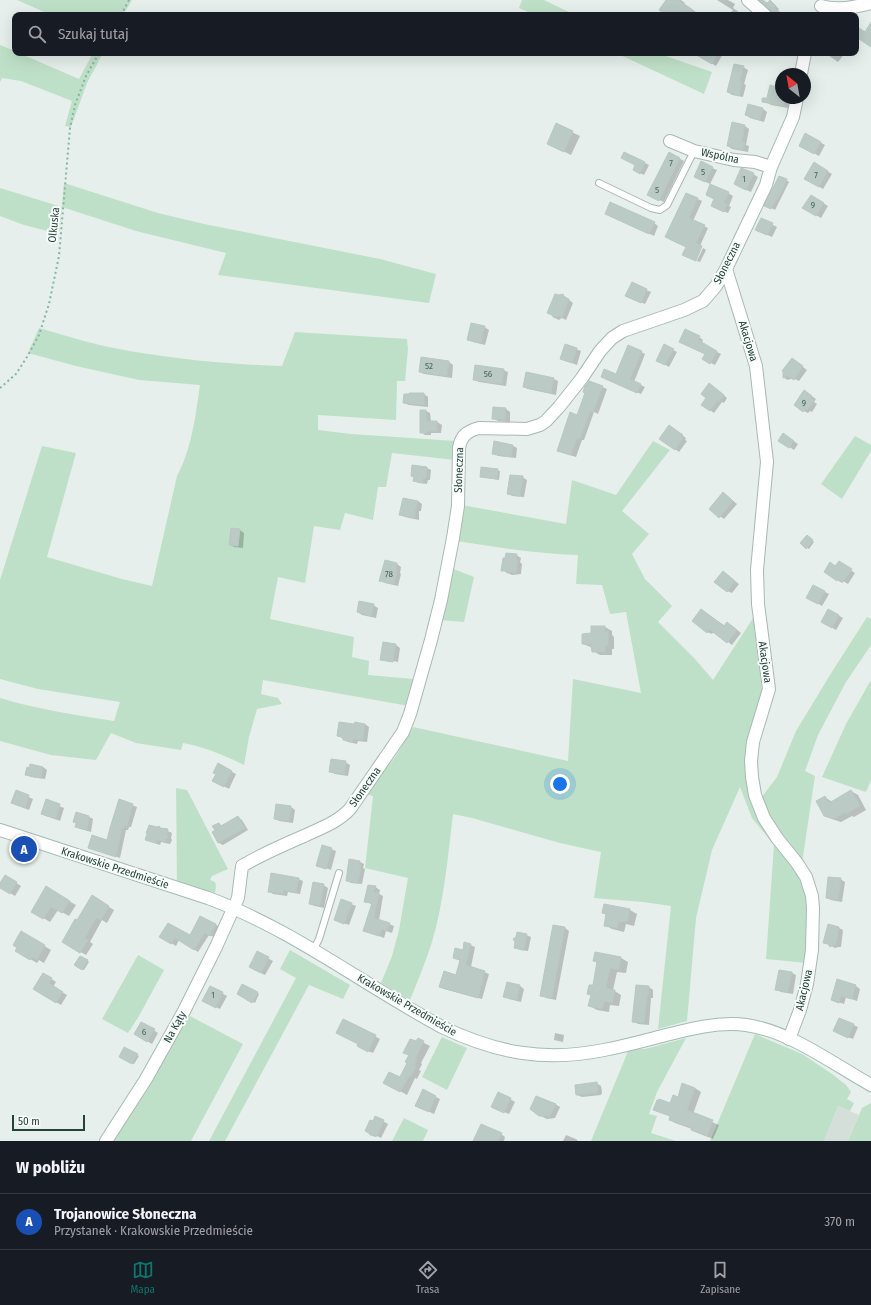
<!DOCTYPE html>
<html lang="pl">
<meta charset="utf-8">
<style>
body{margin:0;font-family:"Fira Sans Condensed",sans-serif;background:#242831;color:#f1f3f6}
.compass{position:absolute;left:775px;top:68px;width:36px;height:36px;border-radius:50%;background:#171b24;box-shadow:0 4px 16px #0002;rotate:329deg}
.scale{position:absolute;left:12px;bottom:10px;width:73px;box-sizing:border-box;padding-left:4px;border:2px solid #24423a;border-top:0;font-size:11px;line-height:14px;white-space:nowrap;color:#24423a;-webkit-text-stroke:3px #f7fbf9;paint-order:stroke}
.you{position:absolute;left:560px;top:784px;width:14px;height:14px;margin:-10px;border:3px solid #fff;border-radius:50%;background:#1a73e8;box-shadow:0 0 0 6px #1a73e833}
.badge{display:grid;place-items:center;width:26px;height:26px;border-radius:50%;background:#0f766e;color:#fff;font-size:13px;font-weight:700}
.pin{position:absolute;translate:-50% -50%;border:2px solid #fff;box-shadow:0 1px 4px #0006}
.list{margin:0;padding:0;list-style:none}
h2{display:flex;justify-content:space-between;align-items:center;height:52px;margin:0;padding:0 16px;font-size:17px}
h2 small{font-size:13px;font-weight:400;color:#9ea1a6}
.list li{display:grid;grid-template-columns:26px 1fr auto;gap:12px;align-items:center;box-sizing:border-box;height:56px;padding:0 16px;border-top:1px solid #363941}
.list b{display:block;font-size:15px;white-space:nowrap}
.list p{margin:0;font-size:13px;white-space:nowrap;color:#9ea1a6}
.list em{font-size:13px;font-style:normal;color:#9ea1a6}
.icon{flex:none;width:22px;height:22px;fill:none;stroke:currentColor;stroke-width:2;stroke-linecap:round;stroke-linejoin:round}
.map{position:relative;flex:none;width:871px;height:1141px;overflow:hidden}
.search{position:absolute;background:#171b24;box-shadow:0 4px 16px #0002;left:12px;right:12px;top:12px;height:44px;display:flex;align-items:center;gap:10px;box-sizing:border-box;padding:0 14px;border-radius:8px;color:#9ea1a6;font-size:15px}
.sheet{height:108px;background:#171b24}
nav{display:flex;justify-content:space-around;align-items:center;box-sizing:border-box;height:56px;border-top:1px solid #363941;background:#171b24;font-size:11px;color:#9ea1a6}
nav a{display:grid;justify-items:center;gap:2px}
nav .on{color:#0f766e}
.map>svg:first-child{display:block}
.built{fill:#d4dfda}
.green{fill:#bfe0c8}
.shadow{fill:#0003}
.building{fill:#bbcac4;stroke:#b8c9c2}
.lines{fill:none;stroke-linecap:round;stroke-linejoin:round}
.lane-casing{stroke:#a8b8b2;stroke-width:8}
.street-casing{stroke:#a8b8b2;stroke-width:14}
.secondary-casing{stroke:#a4bbb3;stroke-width:14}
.path{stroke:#86b3a5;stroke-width:2;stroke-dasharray:2 3;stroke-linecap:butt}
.lane{stroke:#fff;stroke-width:6}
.street{stroke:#fff;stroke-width:12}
.secondary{stroke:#fff;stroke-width:12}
.labels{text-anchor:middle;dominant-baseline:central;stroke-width:4;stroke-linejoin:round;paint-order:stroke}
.number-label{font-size:9px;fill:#4a645c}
.street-label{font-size:11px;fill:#24423a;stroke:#f7fbf9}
</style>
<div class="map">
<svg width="871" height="1141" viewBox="0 0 871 1141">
<rect width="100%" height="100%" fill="#e6efeb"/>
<!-- built -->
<path class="built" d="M838 1106 859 1115 848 1141H824Z"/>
<!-- green -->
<path class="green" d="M17 0H132L123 15H51Z
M522 0H544L575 15H535L519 8Z
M0 45 15 51V53H19L79 79 93 53H103L87 83 71 127 65 126 72 101 21 81 2 78 0 82Z
M616 53H657L712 72 704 94Z
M64 183 158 213 204 224 380 259 436 274 429 303 218 275 226 253 136 231 62 207 59 234 24 225 0 216V188L62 207Z
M39 328C61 334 82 341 104 346 162 358 222 364 282 366L295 332 407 339 408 349 405 381H397L396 420 318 415V430L351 434 456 441 455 460 392 453 386 487H378L373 520 345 513 340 530 314 526 305 583 278 577 270 619 354 637 352 657 369 661 368 675 414 679 409 706 263 680 261 694 278 698 282 704 257 709 249 737 244 765C224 755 204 747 183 743L181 750 136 743 111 733 96 760 51 755 0 741V698C37 709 76 715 114 721L120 702 38 689 0 679V580L42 446 76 453 47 557 122 579 152 586 177 476C191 451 196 414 200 385L139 380 76 366 28 353Z
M855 436 871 445V451L842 499 821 484Z
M653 441 670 450 622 511 649 534 632 554 645 579 672 606 658 622 695 659 713 680 755 615 762 693 747 745 757 815 774 845 797 873 805 893 808 906 807 963 766 959 774 845 752 818 740 787 712 850 696 918 687 1021 658 1029 671 906 643 902 594 898 601 852 560 843 472 818 453 814C448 856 444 902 432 942 426 961 418 980 410 1000L381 983 392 956 399 930 408 878 365 868 373 796 366 794 396 756 413 727 568 761 573 679 641 693 626 612 610 614 602 585 576 584 578 555C537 554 496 547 456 541L462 505 566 524 572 480 616 495Z
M451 568 474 577 464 622 441 620Z
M867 617 871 619V645L846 682 818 735 805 771 815 776 802 863 778 834 761 798 777 777 796 731 830 675Z
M871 680V780L866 792 822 777 846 724Z
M176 788 187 790 228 869 212 876 210 880 215 882 216 886 215 893 177 881Z
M290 950 350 985 343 999 309 985 225 1141H209L296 978 280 969Z
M138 955 164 970 139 1016 128 1033 102 1019Z
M186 1014 243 1044 191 1141H109Z
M755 1034 802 1054 832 1074 846 1085 851 1092 847 1099 854 1103 850 1111 838 1106 824 1141H710Z
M442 1037 467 1048 447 1090 422 1077Z
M686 1038 657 1092 649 1114 657 1116 651 1133 676 1141H591L629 1049H645Z
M871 1103V1141H848L862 1108Z
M404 1118 428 1130 423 1141H392Z"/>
<!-- shadow -->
<path class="shadow" d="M667 0H681L685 3 684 4 699 14 698 15H668Z
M717 0H728L735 4 733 8 743 15H729L733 10Z
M761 0 768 4 770 2 774 4 779 9 777 11 783 15H773L771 9Z
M702 53H720L723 54 716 66 700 56Z
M825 53H845L838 62Z
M743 67 748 70 744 84 746 85 743 97 732 95 728 92Z
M781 89V98H790L788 108 771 105 767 102Z
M763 109 767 112 764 122 750 118 746 115Z
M557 125 580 136 571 155 555 147Z
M745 126 749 129 746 145 749 146 748 152 732 149 728 146Z
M806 134 825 145 819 156 800 145Z
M625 153 649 165 644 175 634 170 636 165Z
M669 153 684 161 664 202 653 197Z
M814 164 832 174 823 189 806 179Z
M712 168 717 170 710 184 699 179Z
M753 174 758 177 751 192 739 187Z
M786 180 789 182 775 210 766 205Z
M728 193 733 196 729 206 731 207 728 213 717 208Z
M687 194 702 201 693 221 708 228 700 246 687 247Z
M811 196 828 206 821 218 804 208Z
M761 219 777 227 772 237 761 232Z
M626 222 654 223 658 226 654 236Z
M703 248 706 250 700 262 697 261Z
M646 290 651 292 645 304 631 298Z
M563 295 573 303 566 320 562 318 559 320 555 318 554 315Z
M484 327 489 330 485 345 473 342 469 340Z
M699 337 703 340 701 344 721 354 715 365 703 359 706 354 685 344Z
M576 349 581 351 577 365 562 359Z
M673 350 677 352 669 367 657 360Z
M641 352 645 354 634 382 645 387 641 394 606 379 617 375Z
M449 362 453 365 452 378 424 374 420 372Z
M796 362 807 370 799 381 793 378 788 380 784 378Z
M503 370 508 372 506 386 479 382 474 380Z
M554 379 558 381 556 395 528 389 524 387Z
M713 386 727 398 724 403 722 402 714 413 710 410Z
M602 387 607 389 598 414 594 412 584 440H582L576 457 563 453Z
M424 394 428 397V407L409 405 404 403Z
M809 394 816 399 814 402 817 404 812 412 810 411 808 413 804 411Z
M506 409 510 412V422L498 421 493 418Z
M426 411 430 413 431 422H437L442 425 441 433H431V435H425L421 432Z
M673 429 686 438 685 440 687 441 679 452 675 449Z
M788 437 798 444 794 450 779 440Z
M494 443 513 446 517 448 516 458 498 456 493 453Z
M427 468 431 470 430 480H428L427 484 419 483 414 481 415 477 412 476Z
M482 469 500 471 499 480 481 477Z
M522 477 527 480 524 497 512 496 508 493Z
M727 496 737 504 724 519 710 509Z
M418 501 422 504 421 511H419V520L405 517 400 515Z
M240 530 244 533 243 548 234 547 230 545Z
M809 537 814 542 809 549 807 548Z
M516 555 521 558 520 562 522 564 521 574 512 575 502 570Z
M386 561 397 564 401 567 400 573 401 574 398 586 385 583 381 580Z
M843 565 855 573 848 584 843 581 842 583 825 572Z
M727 575 739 584 732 593 727 591Z
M813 586 829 594 822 606 807 597Z
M373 605 378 608 376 618 362 615 358 612Z
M829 610 843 618 836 630 822 622Z
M706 613 725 626H732L741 633 732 645 714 631 712 634 707 632Z
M605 627 612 631V635L614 637V649H612V655H600L593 651V648L583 644 592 634Z
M384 643 396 645 400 648 398 662 384 659V661L381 659Z
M365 724 369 727 367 742 358 741 357 744 348 742 344 740V739L338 736Z
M345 762 350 765 348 776 335 774 331 772Z
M218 765 236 774 229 789 214 781 217 774Z
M43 767 47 770 45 779 31 777 26 775Z
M851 791 858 795 866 810 854 817 852 816 841 822 832 819 824 815 825 797 832 802Z
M16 792 33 799 29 810 12 803Z
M46 801 64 808 60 821 42 814Z
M120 801 137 807 131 827H129L128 830H126L120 858 89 847 108 841Z
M291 807 295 810 293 823 279 821 275 818Z
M89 817 93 819 91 832 81 829 76 827Z
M238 817 242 820 248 830 223 845 219 843 213 832 216 831 219 824 222 826Z
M159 827 172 833 171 838 172 840 170 844 161 842 160 845 151 842 146 840Z
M323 846 336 851 331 870 317 865Z
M360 862 364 864 363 868 365 869 362 884 351 883 347 880Z
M5 876 21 886 15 896 0 887V885Z
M298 879 303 881 300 894 288 892 287 896 273 894 269 891Z
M840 879 845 882 842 902 831 900 827 898Z
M323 885 328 888 324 908 315 906 310 904Z
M375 887 380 890 379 894 383 896 379 920 394 926 392 933 386 931 384 938 364 930 373 905 365 901Z
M46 888 76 905 69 916 58 910 50 922 32 911Z
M92 897 114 910 107 923 102 920 90 942 93 944 86 955 63 942 77 922Z
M341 900 356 906 349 925 335 920Z
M605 905 630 910 637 914 634 926 626 924 624 932 612 929 605 925 607 915 604 913Z
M201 917 220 927 214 937 209 935 198 952 179 940 176 946 161 937H190Z
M553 926 565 928 569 931 556 1000 546 998 541 995Z
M839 928 843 930 841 947H838L835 948 824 942Z
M21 932 51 950 44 963 39 960 37 963 17 951Z
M526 935 531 937 528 951 520 950 515 947 516 942Z
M465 943 475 947 471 967 489 974 482 999 444 989 440 986 457 976 461 961 454 958 463 951Z
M258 953 273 961 265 975 254 970Z
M81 957 89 962 84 970 76 965Z
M621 958 628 962 626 973 617 972 613 990 621 995 619 1006 610 1005 609 1012 597 1010 590 1006 592 995 588 993 593 987 598 962Z
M792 973 796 975 793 994 781 992 776 989Z
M44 974 56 982 53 987 67 995 61 1005 35 989Z
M837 981 856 986 860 989 857 1001 846 997 844 1004 832 1000Z
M243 985 259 994 255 1003 238 994Z
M520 986 524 989 521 1002 509 999 504 996Z
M636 986 649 987 653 990V998H651L649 1025 638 1024 633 1021Z
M211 987 227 996 220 1009 204 1001Z
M839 1019 858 1027 853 1039 839 1034Z
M343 1020 380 1039 373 1053 363 1049Z
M142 1023 158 1033 152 1044 135 1034Z
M555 1033 564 1035 563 1042 554 1040Z
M418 1040 430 1046 421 1063 422 1064 419 1070 421 1071 417 1079 415 1078 407 1095 385 1082 400 1079Z
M125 1048 139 1056 134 1064 120 1056Z
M596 1083 601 1086 602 1092 601 1095 582 1097 577 1095Z
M695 1088 701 1092 693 1114 719 1125 713 1139 698 1133 692 1130V1129L675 1123 670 1119 671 1116 660 1112Z
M423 1091 440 1099 434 1114 421 1108Z
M510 1099 515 1102 509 1114 497 1109Z
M555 1104 560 1107 555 1118 547 1119 537 1114Z
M376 1117 388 1124 381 1138 377 1136 375 1137 371 1135Z
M501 1134 505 1137 504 1141H478Z
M566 1135 576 1139 578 1141H563Z"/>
<!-- building -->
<path class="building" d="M666 0H678L693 10 690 15H666L659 10Z
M759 0H763L767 3 770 0 776 6 774 8 784 15H772L770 10Z
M871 22V47L856 37V26L865 32Z
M693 53H718L712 64Z
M734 64 744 66 740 81H742L739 96 727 92Z
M770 85 781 88V98H785L784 106 762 102V98H767Z
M748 104 763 108 760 120 745 115Z
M732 122 745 125 742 142 745 143 743 150 727 146Z
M556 123 573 131 564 152 547 144Z
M805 133 821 142 814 154 799 146Z
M624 152 645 162 640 174 633 170 635 165 621 158Z
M669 152 680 158 659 201 647 195Z
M701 161 713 167 705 182 694 177Z
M814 162 828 171 819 187 804 179Z
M741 168 754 173 746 190 734 184Z
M779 176 787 179 781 193 771 209 764 206Z
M710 184 729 192 724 203 727 204 724 212 711 206 714 199 706 195Z
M686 193 698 198 689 218 705 225 696 243 702 246 696 261 682 255 686 247 665 237Z
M811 195 824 203 816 216 802 208Z
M610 202 655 222 649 234 605 214Z
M761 218 773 223 767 235 755 230Z
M632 282 647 289 641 303 625 296Z
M555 294 559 295 563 294 564 297 569 299 562 318 557 316 554 318 552 315 547 313Z
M471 323 485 326 481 343 467 340Z
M685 329 700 336 698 340 717 351 710 364 702 359 705 354 679 342Z
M565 344 577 348 572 363 560 359Z
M664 344 674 349 665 365 656 361Z
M628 345 642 351 630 379 641 384 637 393 601 377 604 369 616 374Z
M421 357 449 361 447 376 419 372Z
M792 358 803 366 794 380 788 376 783 378V372L782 371Z
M475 365 504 369 502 384 473 380Z
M526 372 554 378 551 393 523 387Z
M589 381 603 386 593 412 590 411 580 439 577 438 571 455 557 451 570 412 577 415 585 393 583 392 585 386Z
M709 383 724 395 719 402 718 400 710 411 701 405 706 398 701 394Z
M804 390 812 396 810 398 814 401 807 410 806 409 803 412 794 405Z
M409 393H424V405L403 403 404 394H409Z
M493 407 506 408 505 420 492 419Z
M420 410H426L427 421H437V431H427V433H420Z
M669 425 683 435 681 436 683 438 675 450 659 439Z
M783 433 794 441 789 448 778 441Z
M494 441 513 445 511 457 492 454Z
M412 465 427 467 426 478H423V483L413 481 414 477 411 476Z
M481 467 498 469 497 479 480 477Z
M510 475 523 476 520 496 507 494Z
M723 492 733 501 719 518 709 509Z
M403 498 418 501 416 509H415V518L399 515Z
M231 528 240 529 238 546 229 545Z
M807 535 813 540 806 549 800 543Z
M506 553 517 554 516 560H518L516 572 507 573 506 571H501L503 558H505Z
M385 560 397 563 396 570H397L394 584 379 581Z
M839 561 852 569 843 582 838 579 837 581 824 572 830 562 835 566Z
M723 571 735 581 727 592 714 582Z
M813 585 825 591 818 604 806 598Z
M359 601 374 604 371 616 357 612Z
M701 609 724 626 727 622 737 630 727 643 709 629 707 633 692 621Z
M828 609 839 615 832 628 821 622Z
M591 626H605V632H608V645H605V652H592L591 644H582V634L591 633Z
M383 642 396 644 393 662 380 660Z
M339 722 354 724 355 722 365 724 363 740 353 739V742L343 740V737L337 736Z
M331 759 346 761 344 774 329 772Z
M218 763 232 771 224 787 212 781 216 774 213 773Z
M30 764 43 767 41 778 25 775 27 767 29 768Z
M16 790 29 795 25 808 11 803Z
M851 790 860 806 846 814 845 812 834 819 824 816 816 801 825 796 829 803Z
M46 799 60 804 56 819 41 814Z
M119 799 133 804 127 826 125 825 124 829 122 828 116 857 88 848 92 835 107 840 110 828Z
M276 804 291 806 289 821 274 819Z
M76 812 89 816 88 820H89L87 830 75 827 76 823 73 822Z
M238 816 245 828 218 843 212 832 215 830 212 826 219 823 221 826Z
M149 825 157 827 159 826 160 828 168 829 167 835 168 838 166 839 165 842 157 840 156 843 145 840 147 834 146 832 147 831Z
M322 845 332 848 326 869 316 866Z
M349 859 360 861 359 865H361L358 883 346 881Z
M271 873 299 878 296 893 284 890 283 894 268 892Z
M5 875 17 882 10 894 0 888V883Z
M828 877 841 878 838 900 826 898Z
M313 882 324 884 320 906 309 904Z
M368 885 376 886 374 892 379 893 374 918 390 923 387 931 382 929 379 936 363 931 372 903 364 902Z
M46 886 70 901 62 913 51 907 43 919 31 912Z
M92 895 109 906 101 920 96 918 85 938 88 940 80 953 62 942 75 919 77 920Z
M341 899 352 903 344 924 334 920Z
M604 904 630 909 627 922 619 921 617 928 604 926 606 914 602 913Z
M200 916 216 924 210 936 205 933 194 950 175 938 171 944 159 937 168 923 190 935Z
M828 924 839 927 836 945H833L830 947 828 944 823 943Z
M553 925 565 927 552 998 540 996Z
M21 931 45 945 37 960 32 957 30 960 15 951 17 948 13 945Z
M517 932 527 934 524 950 514 948 515 942 513 939 516 937Z
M464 942 471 944 466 965 485 971 478 998 439 987 444 971 456 975 460 960 453 958 455 948 463 950Z
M257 951 269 957 261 973 249 967Z
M595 952 621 957 619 970 610 968 606 988 615 990 612 1003 604 1001 602 1009 588 1006 591 995 587 994 589 985H593L597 962 593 961Z
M80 956 88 960 82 970 74 965Z
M779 970 792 972 788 992 775 990Z
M43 973 52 978 49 983 63 992 56 1003 33 989Z
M837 979 856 985 852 999 841 996 839 1003 831 1000Z
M507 982 520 985 517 1000 503 997Z
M242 984 258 992 252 1003 237 994Z
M636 985 649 986 648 997 647 996 644 1023 632 1022Z
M210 986 223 992 216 1008 202 1001Z
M839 1018 854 1024 848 1038 833 1031Z
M343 1019 376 1035 368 1052 357 1046 358 1044 336 1033Z
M141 1022 155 1029 147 1042 134 1034Z
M418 1038 424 1041 415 1059H417L414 1065 416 1066 411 1076H409L400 1092 383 1083 389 1072 400 1077 407 1063 405 1062 409 1055 403 1053 410 1039 416 1041Z
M124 1047 138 1054 132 1064 119 1057Z
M597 1082 598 1089 596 1093 576 1095 575 1085Z
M682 1083 695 1088 687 1110 713 1120 707 1136 691 1130 692 1128 669 1120 670 1116 653 1110 657 1100H659V1099L670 1103 673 1095 678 1097Z
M423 1089 436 1096 429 1112 415 1106Z
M498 1092 511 1098 504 1113 491 1107Z
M536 1096 556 1104 550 1116H539L530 1109Z
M375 1116 384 1120 377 1136 372 1135H370L369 1133 365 1131 370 1120 373 1121Z
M481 1124 502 1133 498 1141H473Z"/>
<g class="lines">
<defs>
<path id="lane" d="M599 183 651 208 660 210 667 205 694 151
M313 951 319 939 339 873"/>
<path id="street" d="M748 0 765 15
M821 6C837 11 855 7 871 3
M801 74 805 53
M670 141 694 151 734 160 755 162 771 167
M726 269 756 366 767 462 757 570 758 604 769 689 753 742 751 761 752 777 755 795 764 818 777 838 797 863 806 877 812 896 813 908 812 950 807 984 800 1010 789 1039
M106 1141 146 1079 184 1011 216 947 238 898 242 866C262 854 283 845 304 836 321 828 338 822 350 809L403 732 410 714 431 640 441 600 453 538 458 506 459 448C461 436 467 431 479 428L527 429 540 425 546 421 559 407 582 378 600 351 612 338 623 331 684 310 703 301 716 286 726 269 766 185 771 167 793 117 797 98"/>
<path id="secondary" d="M0 830 208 898C292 929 364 985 442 1027 496 1053 545 1062 604 1050 620 1047 635 1043 651 1039 682 1031 714 1021 746 1025 790 1031 833 1064 871 1085"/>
</defs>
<!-- lane casing -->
<use href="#lane" class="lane-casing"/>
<!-- street casing -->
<use href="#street" class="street-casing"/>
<!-- secondary casing -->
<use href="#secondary" class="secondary-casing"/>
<!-- path -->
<path class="path" d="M121 15 129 0
M0 388 16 374 27 357 39 335 49 304 59 256 70 128 75 105 86 76 99 53"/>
<!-- lane -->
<use href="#lane" class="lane"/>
<!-- street -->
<use href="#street" class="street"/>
<!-- secondary -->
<use href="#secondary" class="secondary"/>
</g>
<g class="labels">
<!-- number labels -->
<g class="number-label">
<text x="671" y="163">7</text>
<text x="703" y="172">5</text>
<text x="816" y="175">7</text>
<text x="744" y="179">1</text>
<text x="657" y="190">5</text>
<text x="813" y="205">9</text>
<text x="429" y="366">52</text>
<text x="488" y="374">56</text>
<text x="804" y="403">9</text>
<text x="389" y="574">78</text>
<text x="213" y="995">1</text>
<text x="144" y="1032">6</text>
</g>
<!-- street labels -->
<g class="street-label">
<text transform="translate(720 156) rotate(12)">Wspólna</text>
<text transform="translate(54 225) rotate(-84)">Olkuska</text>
<text transform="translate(727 263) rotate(-63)">Słoneczna</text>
<text transform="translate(748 341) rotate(73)">Akacjowa</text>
<text transform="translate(459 470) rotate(-88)">Słoneczna</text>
<text transform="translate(765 662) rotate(82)">Akacjowa</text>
<text transform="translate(365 787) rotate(-55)">Słoneczna</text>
<text transform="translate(115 868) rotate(18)">Krakowskie Przedmieście</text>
<text transform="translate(804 990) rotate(-77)">Akacjowa</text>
<text transform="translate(407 1005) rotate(30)">Krakowskie Przedmieście</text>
<text transform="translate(175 1027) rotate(-61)">Na Kąty</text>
</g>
</g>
</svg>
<svg class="compass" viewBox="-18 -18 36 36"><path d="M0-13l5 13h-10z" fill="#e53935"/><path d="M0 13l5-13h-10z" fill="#9ea1a6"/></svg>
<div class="scale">50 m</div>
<div class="you"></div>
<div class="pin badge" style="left:24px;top:849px;background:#1a4fb4">A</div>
<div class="search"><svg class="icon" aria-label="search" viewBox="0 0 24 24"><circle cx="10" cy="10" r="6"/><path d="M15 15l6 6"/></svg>Szukaj tutaj</div>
</div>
<section class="sheet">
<h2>W pobliżu<small></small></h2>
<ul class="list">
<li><span class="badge" style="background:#1a4fb4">A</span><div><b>Trojanowice Słoneczna</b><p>Przystanek · Krakowskie Przedmieście</p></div><em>370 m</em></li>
</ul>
</section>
<nav>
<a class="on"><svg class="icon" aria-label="map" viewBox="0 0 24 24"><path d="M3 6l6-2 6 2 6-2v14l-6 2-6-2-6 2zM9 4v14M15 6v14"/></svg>Mapa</a>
<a><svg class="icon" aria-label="directions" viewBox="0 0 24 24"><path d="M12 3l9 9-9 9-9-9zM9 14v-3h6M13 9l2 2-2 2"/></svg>Trasa</a>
<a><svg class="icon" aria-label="saved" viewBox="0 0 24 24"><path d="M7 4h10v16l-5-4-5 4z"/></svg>Zapisane</a>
</nav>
